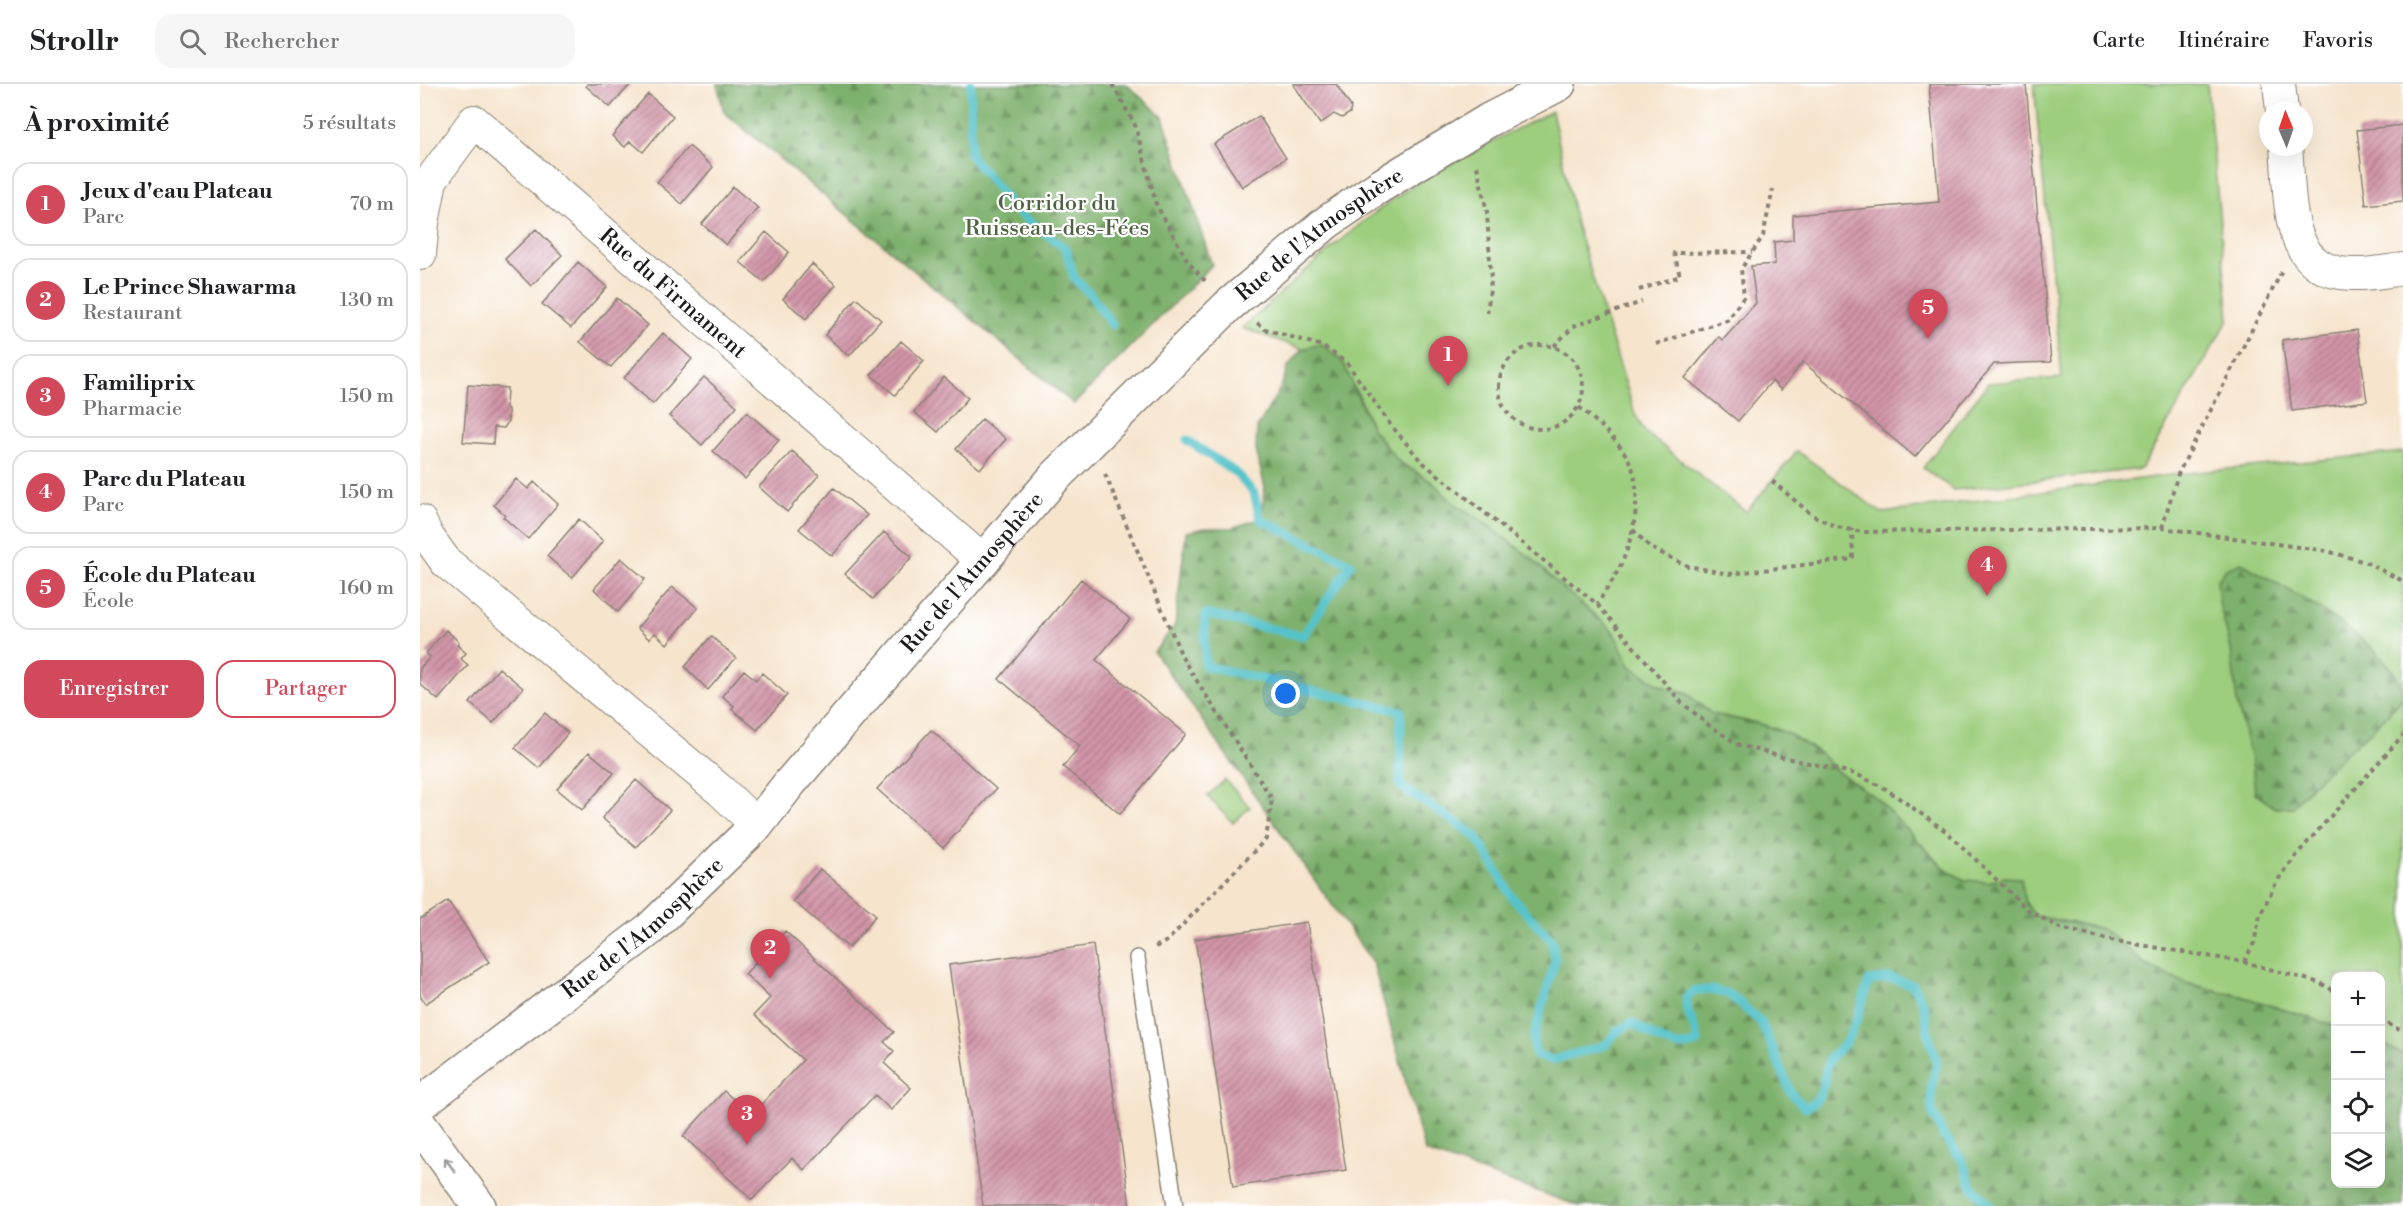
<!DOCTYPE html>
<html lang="fr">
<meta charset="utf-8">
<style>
body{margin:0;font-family:"Libre Bodoni",serif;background:#f6f6f6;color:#202124}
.controls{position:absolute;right:18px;bottom:18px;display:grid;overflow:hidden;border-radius:12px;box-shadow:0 6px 24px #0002}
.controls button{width:54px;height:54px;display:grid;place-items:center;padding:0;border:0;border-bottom:2px solid #e0e0e0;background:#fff;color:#202124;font:30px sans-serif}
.compass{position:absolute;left:1839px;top:18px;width:54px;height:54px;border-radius:50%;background:#fff;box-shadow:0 6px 24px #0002;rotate:358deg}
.you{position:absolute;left:866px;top:610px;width:21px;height:21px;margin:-15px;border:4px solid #fff;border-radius:50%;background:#1a73e8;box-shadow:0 0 0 9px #1a73e833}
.badge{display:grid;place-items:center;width:39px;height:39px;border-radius:50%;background:#d1495b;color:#fff;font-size:20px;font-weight:700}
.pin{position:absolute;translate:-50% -50px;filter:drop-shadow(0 2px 3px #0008)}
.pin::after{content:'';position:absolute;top:32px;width:21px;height:18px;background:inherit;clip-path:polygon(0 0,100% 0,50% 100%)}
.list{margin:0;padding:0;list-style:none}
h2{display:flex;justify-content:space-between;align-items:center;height:78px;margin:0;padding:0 24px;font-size:26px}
h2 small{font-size:20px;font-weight:400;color:#757577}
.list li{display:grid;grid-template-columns:39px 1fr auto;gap:18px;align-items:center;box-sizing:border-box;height:84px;margin:0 12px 12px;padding:0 12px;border:2px solid #e0e0e0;border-radius:18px}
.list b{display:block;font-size:22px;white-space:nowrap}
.list p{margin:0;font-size:20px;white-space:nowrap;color:#757577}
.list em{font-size:20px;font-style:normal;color:#757577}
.actions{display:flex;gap:12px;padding:18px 24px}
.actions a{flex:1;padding:14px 0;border:2px solid #d1495b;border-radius:18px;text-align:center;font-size:21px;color:#d1495b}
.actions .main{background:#d1495b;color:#fff}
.icon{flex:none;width:33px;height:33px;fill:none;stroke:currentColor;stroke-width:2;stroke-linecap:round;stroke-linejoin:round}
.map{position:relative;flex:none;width:1983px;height:1122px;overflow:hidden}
header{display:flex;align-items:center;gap:36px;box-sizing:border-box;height:84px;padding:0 30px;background:#fff;border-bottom:2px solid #e0e0e0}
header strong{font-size:28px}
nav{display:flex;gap:33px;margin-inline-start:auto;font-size:21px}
.search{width:420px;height:54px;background:#f6f6f6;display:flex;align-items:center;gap:15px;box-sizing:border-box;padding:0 21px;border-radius:18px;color:#757577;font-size:22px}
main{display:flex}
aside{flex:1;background:#fff}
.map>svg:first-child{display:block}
.green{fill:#9dce7e;stroke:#5c754d;stroke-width:1.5}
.forest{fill:url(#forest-firs);stroke:#4d6644;stroke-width:1.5}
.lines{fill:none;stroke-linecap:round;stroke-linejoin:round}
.stream{stroke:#56c3cb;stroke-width:9}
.building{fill:url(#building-hatch)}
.service-casing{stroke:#898074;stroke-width:18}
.minor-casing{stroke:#898074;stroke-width:34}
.tertiary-casing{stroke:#898074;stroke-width:36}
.path{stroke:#898074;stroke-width:4;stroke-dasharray:4.5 4.5;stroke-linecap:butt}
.service{stroke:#fff;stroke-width:15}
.minor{stroke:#fff;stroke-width:32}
.tertiary{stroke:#fff;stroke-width:33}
.oneway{stroke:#999}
.labels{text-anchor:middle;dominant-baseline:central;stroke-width:4.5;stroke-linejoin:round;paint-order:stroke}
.park-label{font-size:22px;fill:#506343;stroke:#fff}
.street-label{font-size:22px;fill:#1c1c1c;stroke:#fff}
</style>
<header>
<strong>Strollr</strong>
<div class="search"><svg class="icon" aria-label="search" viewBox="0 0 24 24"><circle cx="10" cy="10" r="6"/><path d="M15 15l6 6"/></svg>Rechercher</div>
<nav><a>Carte</a><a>Itinéraire</a><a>Favoris</a></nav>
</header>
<main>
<aside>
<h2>À proximité<small>5 résultats</small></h2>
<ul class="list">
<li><span class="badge">1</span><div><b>Jeux d'eau Plateau</b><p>Parc</p></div><em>70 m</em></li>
<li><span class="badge">2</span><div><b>Le Prince Shawarma</b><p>Restaurant</p></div><em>130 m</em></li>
<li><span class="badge">3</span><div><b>Familiprix</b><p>Pharmacie</p></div><em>150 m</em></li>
<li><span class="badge">4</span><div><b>Parc du Plateau</b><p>Parc</p></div><em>150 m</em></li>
<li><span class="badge">5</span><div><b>École du Plateau</b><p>École</p></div><em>160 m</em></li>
</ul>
<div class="actions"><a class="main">Enregistrer</a><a>Partager</a></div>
</aside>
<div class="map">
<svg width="1983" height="1122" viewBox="0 0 1983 1122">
<defs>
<pattern id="forest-firs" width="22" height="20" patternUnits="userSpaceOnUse" patternTransform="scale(1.5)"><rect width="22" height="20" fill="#7eb16d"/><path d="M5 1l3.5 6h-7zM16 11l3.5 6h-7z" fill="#668f59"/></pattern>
<pattern id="building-hatch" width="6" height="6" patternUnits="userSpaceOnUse" patternTransform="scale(1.5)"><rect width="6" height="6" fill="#d295a8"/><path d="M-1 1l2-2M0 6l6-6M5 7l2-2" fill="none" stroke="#aa7988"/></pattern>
</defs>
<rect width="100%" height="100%" fill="#fff"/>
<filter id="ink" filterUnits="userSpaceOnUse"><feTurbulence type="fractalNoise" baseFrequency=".0167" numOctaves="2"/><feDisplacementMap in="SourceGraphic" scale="12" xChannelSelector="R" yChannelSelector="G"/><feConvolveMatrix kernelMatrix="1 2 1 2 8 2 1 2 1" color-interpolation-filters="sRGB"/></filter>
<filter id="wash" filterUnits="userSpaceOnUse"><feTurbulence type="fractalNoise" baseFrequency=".008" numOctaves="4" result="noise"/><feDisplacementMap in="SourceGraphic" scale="24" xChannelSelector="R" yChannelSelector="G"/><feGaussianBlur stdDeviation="1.35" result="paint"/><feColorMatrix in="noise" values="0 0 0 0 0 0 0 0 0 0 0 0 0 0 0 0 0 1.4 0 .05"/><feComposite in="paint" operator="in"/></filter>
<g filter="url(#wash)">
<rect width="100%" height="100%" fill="#f6e4cc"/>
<!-- green -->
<path class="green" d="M1614 0H1787L1809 235 1721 385 1534 406 1503 384 1568 299 1642 294Z
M1132 27 1156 140 1215 330 1225 348 1326 428 1377 367 1462 429 1758 390 1983 368V971L1961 959 1960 892H1916L1915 942 1824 913 1765 899 1726 881 1683 845 1615 832 1584 793 1568 798 1544 796 1526 786 1456 714 1417 687 1401 670 1369 650 1341 640 1292 630 1267 610 1241 602 1209 582 1193 547 1136 498 1111 474 1058 434 1033 419 1012 398 979 378 952 345 939 311 902 260 883 265 822 244C870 202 916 156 968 119 1019 82 1076 56 1132 27Z
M805 696 830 723 813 739 787 712Z"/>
<!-- forest -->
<path class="forest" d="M297 0H706L743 33 792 181 654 320 304 28Z
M902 260 923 278 952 345 979 378 1012 398 1033 419 1058 434 1111 474 1136 498 1193 547 1210 582 1241 602 1267 610 1292 630 1341 640 1369 650 1401 670 1417 687 1456 714 1526 786 1544 796 1568 798 1584 793 1601 794 1605 818 1615 832 1683 845 1726 881 1765 899 1824 913 1915 942 1916 1100H1960L1961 959 1983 971V1122H1159L1005 1068 953 879 734 568 755 541 766 448 785 444H811L840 435 845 404 836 366 837 344 861 303 869 281 883 265Z
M1821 479C1854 497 1983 566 1983 612 1980 620 1970 627 1965 633 1935 664 1899 689 1873 723L1855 724 1835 709 1832 678 1817 619 1811 565 1800 523 1797 497 1806 485Z"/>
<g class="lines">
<!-- stream -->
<path class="stream" d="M551 0 550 71 596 127 646 165 654 194 671 211 692 241
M767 356 816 389 834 409 840 435 931 480 883 552 785 530V582L981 627 980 702 1056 752 1092 813 1132 857 1135 877 1113 955 1116 972 1132 976 1186 961 1196 948 1212 939C1233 950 1253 971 1278 958 1277 941 1265 931 1266 914L1275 906H1291L1309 910 1341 938 1371 1009 1385 1024C1408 1013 1401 997 1409 976 1412 969 1421 966 1425 959 1437 941 1442 918 1449 897L1471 894 1493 901 1504 922 1509 953 1517 979 1511 1003 1512 1027 1523 1051 1542 1076 1552 1103 1571 1122"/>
</g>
<g id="blocks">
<!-- building -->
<path class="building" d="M167 0H211L190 23 166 2Z
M873 0H916L931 23 930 29 922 34 914 30 900 40Z
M1509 0H1606L1631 278 1574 280 1495 373 1383 278 1361 306 1352 297 1318 337 1265 294 1299 253 1303 256 1336 219 1331 182 1355 180 1354 158 1373 156V131L1519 118Z
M228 10 253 32 223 68 210 57 205 63 192 52Z
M839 32 866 74 822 103 794 60Z
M1983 41V117L1946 121 1937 46Z
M269 62 293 83 262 120 237 98Z
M313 103 338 124 306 161 282 140Z
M116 145 142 171 111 202 85 175Z
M346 148 369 168 344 198 320 178Z
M158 178 187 203 151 244 122 220Z
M392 180 416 201 386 235 363 215Z
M197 214 228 241 191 283 160 258Z
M436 214 461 236 429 272 405 251Z
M1937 246 1947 317 1872 327 1862 256Z
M243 249 272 275 233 320 204 294Z
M481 257 504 277 475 311 451 291Z
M284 293 317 322 282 361 249 332Z
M524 293 548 314 518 348 494 328Z
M48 301 87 304 86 323 88 326V338L84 344 74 343 73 360 43 358Z
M327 328 359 356 325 395 293 367Z
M562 335 586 355 560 385 536 365Z
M372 367 399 391 367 428 339 403Z
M96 395 108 405 114 398 138 420 108 455 83 433 85 431 74 421Z
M414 404 447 431 412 472 379 445Z
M159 435 183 457 152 494 127 472Z
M464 448 492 473 453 515 425 490Z
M201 474 225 495 198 528 174 505Z
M661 495 710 535 676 576 766 650 700 730 643 683 660 662 579 595Z
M252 503 278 524 247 560 235 549 229 555 217 544Z
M26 546 39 558 37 561 46 569 41 575 48 581 18 616 0 600V584L10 573 6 569Z
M291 552 316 574 288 606 265 583Z
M79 584 103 604 73 639 50 619Z
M324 586 336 596 342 589 367 611 337 646 312 625 314 622 302 612Z
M125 629 148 649 119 684 95 664Z
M511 646 576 705 523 764 457 705Z
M169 668 194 689 162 726 137 705Z
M216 696 250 726 216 763 182 734Z
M400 785 456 831 429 864 373 817Z
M28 817 69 878 5 920 0 912V835Z
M887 838 926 1086 813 1103 775 855Z
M365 847 474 948 464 958 474 967 464 979 491 1004 471 1026 455 1011 384 1086 372 1074 332 1116 263 1052 304 1007 331 1031 383 976 334 931 350 914 325 890Z
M673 861 710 1122H563L529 881Z"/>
</g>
</g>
<g filter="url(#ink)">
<use href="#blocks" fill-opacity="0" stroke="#898074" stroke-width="1.5"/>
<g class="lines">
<defs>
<path id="service" d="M717 874 755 1122"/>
<g id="minor">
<path d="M1859 0 1862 27"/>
<path d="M1866 63C1871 113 1863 189 1932 190 1949 191 1967 187 1983 185"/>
<path id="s1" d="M0 170 3 139 11 96 54 37 563 477"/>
<path d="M0 437 8 453 26 478 301 707 337 741"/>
</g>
<g id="tertiary">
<path id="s2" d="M0 1020 230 845 337 741 369 700 635 393 808 222 906 139 957 104 1069 36 1139 0"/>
<path d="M0 1041 59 1122"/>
</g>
</defs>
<!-- service casing -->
<use href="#service" class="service-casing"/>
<!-- minor casing -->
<use href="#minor" class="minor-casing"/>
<!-- tertiary casing -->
<use href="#tertiary" class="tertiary-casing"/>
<!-- path -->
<path class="path" d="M692 0 715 41 736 120 768 178 787 199
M1057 82 1067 128 1071 196 1067 231
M1219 206 1260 192 1254 169 1332 168
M837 239 845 245 902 262 927 279 970 340 1001 377 1177 520 1261 618 1290 642 1319 661 1362 673 1436 690 1466 705 1527 748 1608 826 1640 844 1696 857 1824 878 1900 899 1916 908
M1236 260 1307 236 1324 213 1321 185 1343 152 1353 105
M1079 303a42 42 0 1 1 84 0a42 42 0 1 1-84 0Z
M1134 262 1154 242 1222 218
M1159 323C1177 338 1195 353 1207 373 1224 400 1215 448 1203 476 1197 491 1186 506 1177 520
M685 390 763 575 852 715 846 755 747 857 735 863
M1352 397 1392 431 1417 443 1442 448 1742 444 1907 467 1945 478 1983 497
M1742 444 1758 390 1862 187
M1213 446 1231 464 1268 482 1309 490 1433 475 1432 445
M1824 878 1834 859 1840 831 1857 797 1879 768 1983 651
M1960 935 1983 948"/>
<!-- service -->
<use href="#service" class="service"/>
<!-- minor -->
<use href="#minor" class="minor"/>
<!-- tertiary -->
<use href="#tertiary" class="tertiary"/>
</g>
<!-- one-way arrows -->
<defs><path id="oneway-shaft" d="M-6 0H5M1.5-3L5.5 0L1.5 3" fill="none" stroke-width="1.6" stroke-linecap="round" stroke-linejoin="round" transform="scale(1.5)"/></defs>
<use class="oneway" href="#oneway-shaft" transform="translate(30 1081) rotate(-126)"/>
</g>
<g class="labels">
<!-- park labels -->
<g class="park-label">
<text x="637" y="119">Corridor du<tspan x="637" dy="25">Ruisseau-des-Fées</tspan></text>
</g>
<!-- street labels -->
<g class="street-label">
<text stroke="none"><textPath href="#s2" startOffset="1256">Rue de l'Atmosphère</textPath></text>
<text stroke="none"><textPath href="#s1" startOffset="411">Rue du Firmament</textPath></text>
<text stroke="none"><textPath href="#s2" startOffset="770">Rue de l'Atmosphère</textPath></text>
<text stroke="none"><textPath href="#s2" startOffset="284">Rue de l'Atmosphère</textPath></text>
</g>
</g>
</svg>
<div class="controls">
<button>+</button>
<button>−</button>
<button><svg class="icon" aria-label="locate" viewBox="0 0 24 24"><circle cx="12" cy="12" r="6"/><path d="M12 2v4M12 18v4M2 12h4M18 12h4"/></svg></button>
<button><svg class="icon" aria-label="layers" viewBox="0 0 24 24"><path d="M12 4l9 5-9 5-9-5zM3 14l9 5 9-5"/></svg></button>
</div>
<svg class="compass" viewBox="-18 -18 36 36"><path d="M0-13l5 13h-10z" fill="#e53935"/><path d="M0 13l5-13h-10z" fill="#757577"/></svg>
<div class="you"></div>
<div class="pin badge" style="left:1028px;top:302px">1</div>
<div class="pin badge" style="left:350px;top:895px">2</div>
<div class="pin badge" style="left:327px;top:1061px">3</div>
<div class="pin badge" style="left:1567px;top:512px">4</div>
<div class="pin badge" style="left:1508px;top:255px">5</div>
</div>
</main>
